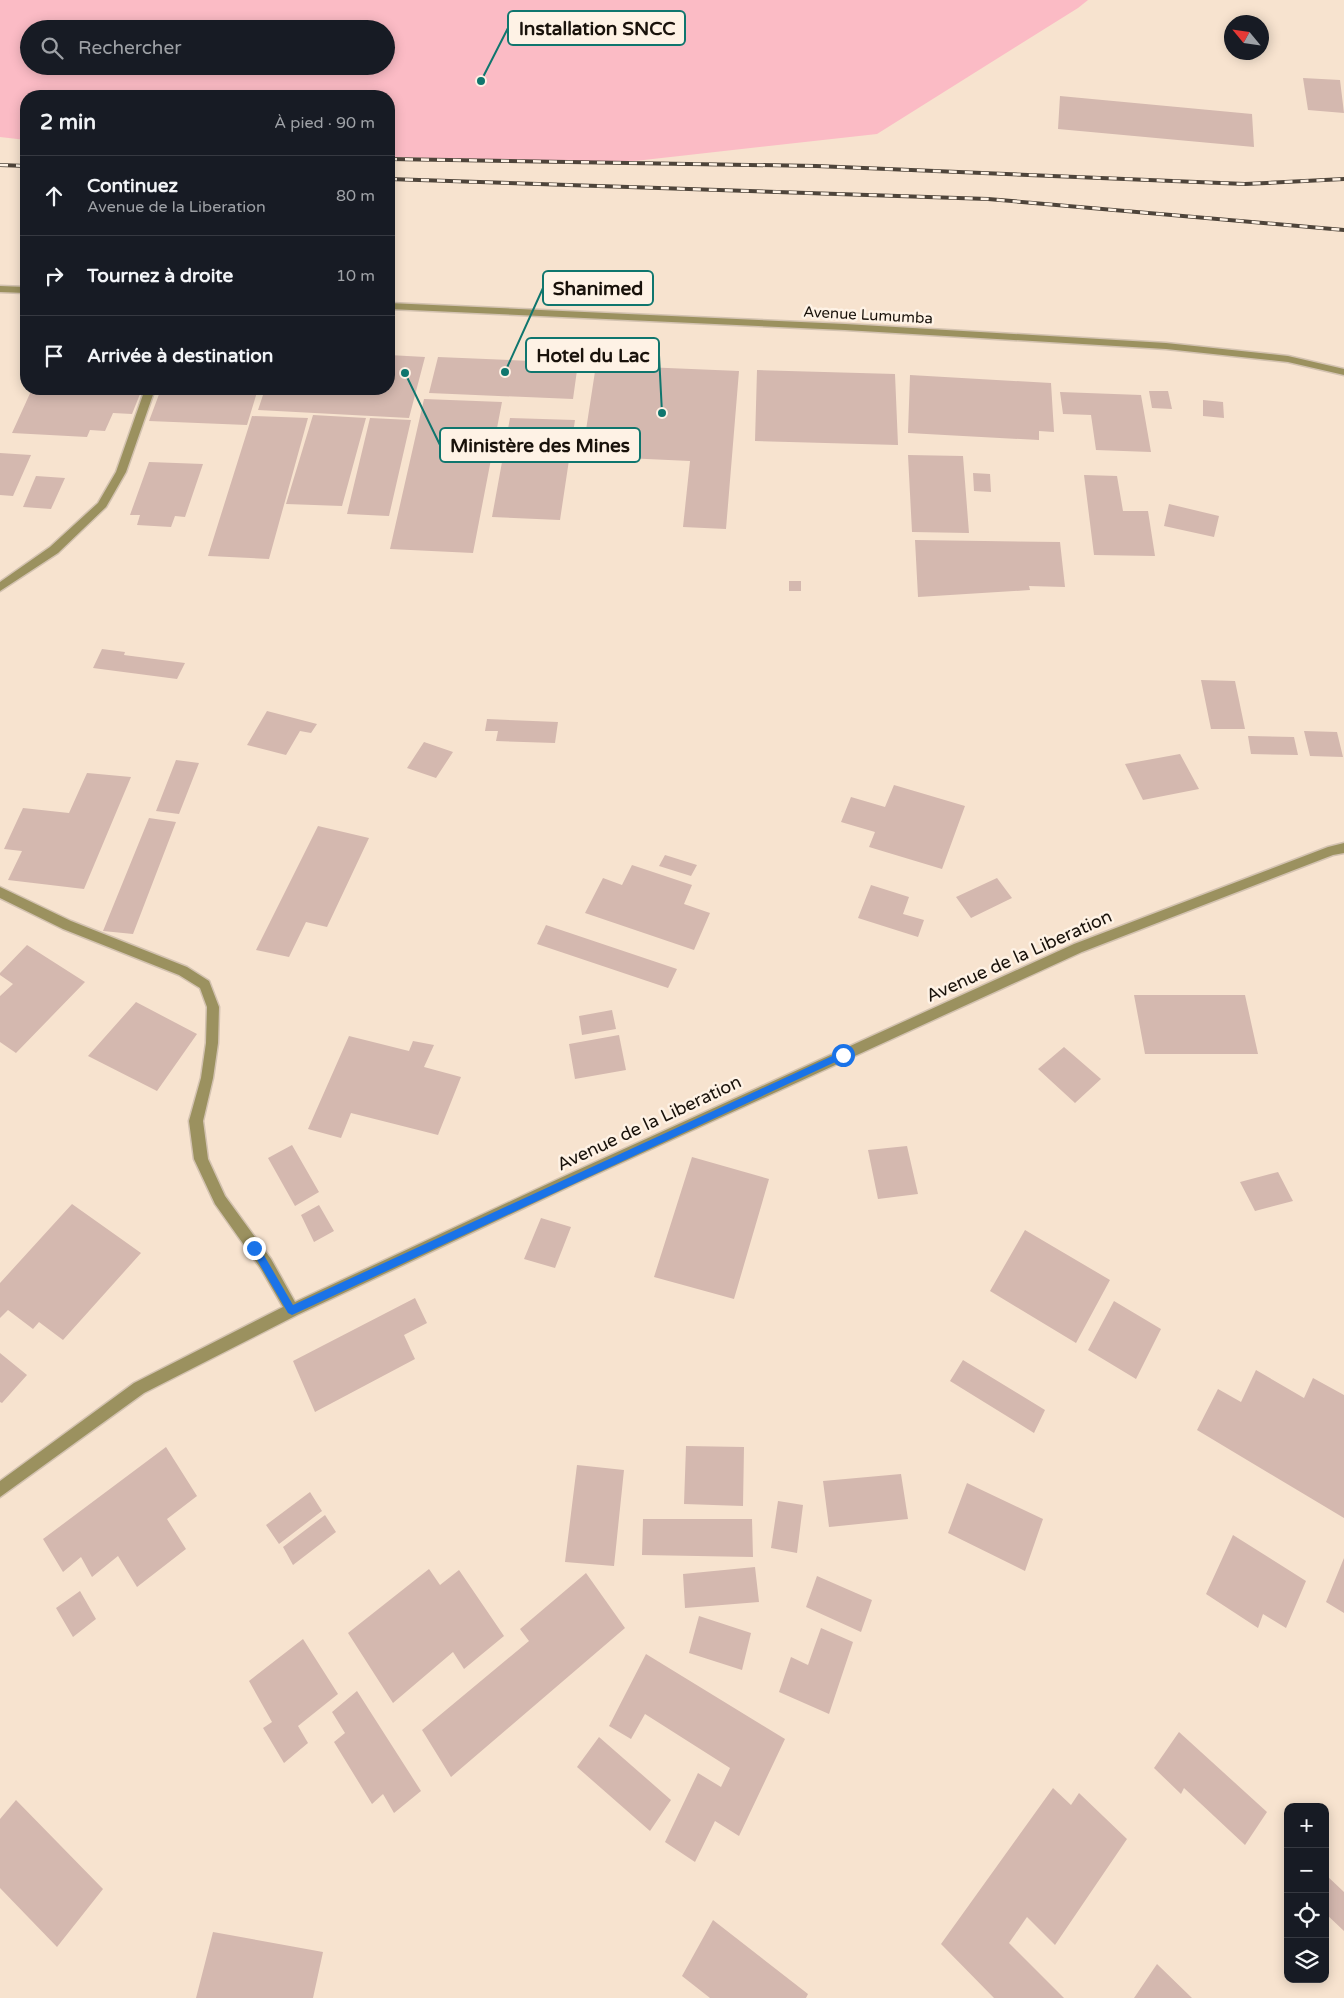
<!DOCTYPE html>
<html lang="fr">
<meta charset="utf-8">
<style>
body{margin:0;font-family:"Varela Round",sans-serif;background:#20242c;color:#f1f3f6}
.controls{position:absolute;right:15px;bottom:15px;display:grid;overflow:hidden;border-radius:10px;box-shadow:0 2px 12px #0003}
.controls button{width:45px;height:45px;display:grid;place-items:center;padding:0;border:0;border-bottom:1px solid #363941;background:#171b24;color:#f1f3f6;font:25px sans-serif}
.compass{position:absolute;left:1224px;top:15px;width:45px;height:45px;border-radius:50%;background:#171b24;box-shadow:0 2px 12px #0003;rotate:299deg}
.stop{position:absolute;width:15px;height:15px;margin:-11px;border:4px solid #1a73e8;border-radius:50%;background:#fff}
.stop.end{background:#1a73e8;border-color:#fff;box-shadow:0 1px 5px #0008}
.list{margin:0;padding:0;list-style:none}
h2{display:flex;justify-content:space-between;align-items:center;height:65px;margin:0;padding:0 20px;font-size:21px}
h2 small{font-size:16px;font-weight:400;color:#9ea1a6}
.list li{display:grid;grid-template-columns:32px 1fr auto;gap:15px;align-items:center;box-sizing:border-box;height:80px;padding:0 20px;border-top:1px solid #363941}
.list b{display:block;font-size:19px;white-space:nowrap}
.list p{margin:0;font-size:16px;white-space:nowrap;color:#9ea1a6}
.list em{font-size:16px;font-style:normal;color:#9ea1a6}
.icon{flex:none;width:28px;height:28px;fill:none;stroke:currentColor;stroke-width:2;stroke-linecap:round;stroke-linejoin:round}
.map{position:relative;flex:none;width:1344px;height:1998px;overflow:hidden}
.search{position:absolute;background:#171b24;box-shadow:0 2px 12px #0003;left:20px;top:20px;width:375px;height:55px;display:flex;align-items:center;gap:12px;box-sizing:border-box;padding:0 18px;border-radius:28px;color:#9ea1a6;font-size:19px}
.panel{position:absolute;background:#171b24;box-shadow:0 2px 12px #0003;left:20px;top:90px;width:375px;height:305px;border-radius:20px}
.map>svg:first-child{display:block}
.green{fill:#fbbbc5;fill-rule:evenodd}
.building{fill:#d4b8af}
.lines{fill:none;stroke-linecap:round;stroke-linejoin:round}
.minor-casing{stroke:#d3c2b0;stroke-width:3}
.minor{fill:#9b915f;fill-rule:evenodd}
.rail-casing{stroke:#4e443a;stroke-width:4}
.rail{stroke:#fef2e5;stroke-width:2.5;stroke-dasharray:8;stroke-linecap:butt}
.route{fill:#1a73e8}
.labels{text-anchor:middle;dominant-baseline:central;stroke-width:5;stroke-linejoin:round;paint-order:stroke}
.far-street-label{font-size:15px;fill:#19120b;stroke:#fef2e5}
.street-label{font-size:18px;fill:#19120b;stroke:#fef2e5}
.leader{fill:none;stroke:#0f766e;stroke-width:2}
.callout-dot{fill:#0f766e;stroke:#fef2e5;stroke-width:2}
.callout{fill:#fef2e5;stroke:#0f766e;stroke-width:2}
.callout-label{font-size:19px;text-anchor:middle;font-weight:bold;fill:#19120b}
</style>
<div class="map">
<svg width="1344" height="1998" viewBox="0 0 1344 1998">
<rect width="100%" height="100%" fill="#f7e3cf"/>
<!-- green -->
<path class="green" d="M0 0H1088L1078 8 877 134 626 162 389 157V96H26V140L0 137ZM29 29H386V66H29Z"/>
<!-- building -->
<path class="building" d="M1303 78 1340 80 1344 113 1308 110Z
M1060 96 1252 114 1254 147 1058 129Z
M389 355 425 357 409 418 258 410 265 389H389Z
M438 357 578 363 573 399 429 393Z
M596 365 739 371 726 529 683 527 690 461 582 456Z
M757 370 895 374 898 445 755 441Z
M910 375 1051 383 1054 432 1039 431V440L908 433Z
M32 389H142L132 414 113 413 105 431 90 430 87 437 12 433Z
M161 389H258L247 425 149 421Z
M1149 391H1168L1172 409 1152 408Z
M1060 392 1141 395 1151 452 1096 450 1091 415 1063 414Z
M424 399 502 402 473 553 390 549Z
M1203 400 1223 402 1224 418 1203 416Z
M313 415 366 418 342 506 286 504Z
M252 416 308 418 269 559 208 556Z
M370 418 411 420 389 516 347 514Z
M510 418 575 420 560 520 492 517Z
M0 453 31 455 13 496 0 495Z
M908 455 963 456 969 533 912 532Z
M149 462 203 464 185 517 175 516 171 527 137 525 140 515H130Z
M973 473 990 474 991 492 974 491Z
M1084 475 1117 476 1123 511H1148L1155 556 1094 555Z
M36 476 65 478 51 509 23 507Z
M1169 504 1219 516 1214 537 1164 526Z
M915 540 1060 542 1065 587 1029 586 1030 590 918 597Z
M789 581H801V591H789Z
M102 649 125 652 124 655 185 663 177 679 93 668Z
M1201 680 1235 681 1245 729H1211Z
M267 711 317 724 311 733 300 731 286 755 247 745Z
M487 719 558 722 555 743 496 741 498 731H485Z
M1304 731 1337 732 1343 757 1310 756Z
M1248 736 1294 737 1298 755 1251 754Z
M424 742 453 752 436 778 407 768Z
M1180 754 1199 789 1143 800 1125 764Z
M176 760 199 763 179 814 156 811Z
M87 773 131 777 84 889 8 880 22 851 4 849 23 808 69 813Z
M894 785 965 806 942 869 869 847 875 832 841 822 851 797 885 807Z
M149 818 176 822 133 934 103 931Z
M318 826 369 838 327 927 306 922 289 957 256 950Z
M665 855 697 865 691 876 659 866Z
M632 865 692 885 684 904 710 913 694 950 585 913 603 878 622 885Z
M997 878 1012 898 971 918 956 897Z
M871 885 909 897 903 914 924 920 918 937 858 918Z
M546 925 677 969 668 988 537 944Z
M27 945 85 982 16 1053 0 1042V996L13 984 0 975V973Z
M1134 995H1245L1258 1054H1145Z
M136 1002 197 1034 157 1091 88 1056Z
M612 1010 616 1029 582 1035 579 1016Z
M619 1035 626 1070 575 1079 569 1044Z
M349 1036 409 1051 413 1041 434 1045 424 1067 461 1077 438 1135 351 1113 341 1138 308 1129Z
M1064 1047 1101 1079 1075 1103 1038 1069Z
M292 1145 319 1192 295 1206 268 1158Z
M907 1146 918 1194 878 1199 868 1150Z
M692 1157 769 1179 734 1299 654 1277Z
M1278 1172 1293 1201 1255 1211 1240 1182Z
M72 1204 141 1253 63 1340 39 1322 33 1329 8 1310 0 1318V1283Z
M319 1205 334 1231 314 1242 301 1215Z
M541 1218 571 1227 555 1268 524 1259Z
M1025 1230 1110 1280 1076 1343 990 1291Z
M415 1298 427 1323 404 1335 415 1359 315 1412 293 1361Z
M1114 1301 1161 1329 1136 1379 1088 1350Z
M0 1353 27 1375 2 1403 0 1402Z
M963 1360 1045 1410 1034 1433 950 1381Z
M1256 1370 1304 1398 1313 1378 1344 1395V1518L1197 1430 1218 1389 1241 1402Z
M686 1446 744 1447 743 1506 684 1504Z
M166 1447 197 1496 167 1519 186 1549 137 1587 118 1556 92 1577 81 1557 63 1572 43 1539Z
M577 1465 624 1470 614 1566 565 1562Z
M901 1474 908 1519 829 1527 823 1481Z
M967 1483 1043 1519 1025 1571 948 1533Z
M310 1492 322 1511 279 1544 266 1525Z
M778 1501 803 1505 797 1553 771 1548Z
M325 1515 336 1532 293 1565 283 1547Z
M643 1519H752L753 1557 642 1555Z
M1233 1535 1306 1581 1286 1628 1263 1614 1258 1628 1206 1594Z
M1344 1558V1613L1326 1602Z
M755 1567 759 1602 685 1608 683 1574Z
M429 1569 440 1585 459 1570 504 1636 464 1669 453 1652 393 1703 348 1633Z
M586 1573 625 1628 451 1777 422 1730 529 1641 520 1629Z
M817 1576 872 1600 861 1632 806 1607Z
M80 1591 96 1619 73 1637 56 1608Z
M699 1616 751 1633 742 1670 689 1653Z
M821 1628 853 1642 829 1714 779 1692 791 1657 808 1665Z
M303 1639 338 1694 298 1726 308 1743 284 1763 263 1728 272 1722 249 1681Z
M646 1654 785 1739 739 1836 715 1821 695 1862 665 1842 698 1773 721 1787 730 1768 645 1714 631 1739 609 1726Z
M357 1691 421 1791 394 1813 383 1794 372 1804 334 1742 345 1733 332 1712Z
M1179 1732 1267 1812 1245 1845 1184 1788 1181 1794 1154 1768Z
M599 1737 671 1800 650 1831 577 1767Z
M1053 1788 1071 1805 1079 1793 1127 1839 1055 1945 1027 1917 1009 1943 1064 1998H994L941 1944Z
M16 1800 103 1889 57 1947 0 1888V1819Z
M1325 1874 1344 1892V1931L1325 1913Z
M713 1920 808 1994 806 1998H710L682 1976Z
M213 1932 323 1952 313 1998H196Z
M1157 1964 1192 1998H1134Z"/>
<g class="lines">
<defs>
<path id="minor" d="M0 286 26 287V293L0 292Z
M389 303 845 324 1166 343 1288 356 1344 369V375L1288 362 1166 349 845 330 389 309Z
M145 389H155L126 472 106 507 58 553 0 591V582L50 547 98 503 116 472Z
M1344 843V853L1333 855 1082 952 577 1183 297 1315 144 1393 0 1497V1481L134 1383 283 1307 261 1269 215 1204 194 1159 189 1121 201 1078 206 1043 207 1007 200 988 179 975 63 929 0 898V887L71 921 187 967 209 981 219 1007 218 1043 213 1078 203 1121 208 1159 225 1196 271 1259 295 1302 567 1175 1074 944 1328 847Z"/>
</defs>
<!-- minor casing -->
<use href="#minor" class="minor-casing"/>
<!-- minor -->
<use href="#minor" class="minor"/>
<defs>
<path id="rail" d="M389 159 816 166 1245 184 1344 179
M0 165 26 166
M389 179 988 199 1344 230"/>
</defs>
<!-- rail casing -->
<use href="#rail" class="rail-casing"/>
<!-- rail -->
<use href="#rail" class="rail"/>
</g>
<!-- route -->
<path class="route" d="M843 1051 846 1052V1057L292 1315 288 1313 250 1248 251 1245H258L293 1305Z"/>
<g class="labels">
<!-- far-street labels -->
<g class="far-street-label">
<text transform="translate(868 315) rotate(3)">Avenue Lumumba</text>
</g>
<!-- street labels -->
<g class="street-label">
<text transform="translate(1019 956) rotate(-24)">Avenue de la Liberation</text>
<text transform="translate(649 1123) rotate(-25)">Avenue de la Liberation</text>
</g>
</g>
<!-- callouts -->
<path class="leader" d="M481 81L508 28M505 372L543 288M662 413L659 355M405 373L440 445"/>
<g class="callout-dot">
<circle cx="481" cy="81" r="5"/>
<circle cx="505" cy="372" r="5"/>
<circle cx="662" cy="413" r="5"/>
<circle cx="405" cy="373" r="5"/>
</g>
<g class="callout">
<rect x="508" y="11" width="177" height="34" rx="5"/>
<rect x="543" y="271" width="110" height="34" rx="5"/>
<rect x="526" y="338" width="133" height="34" rx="5"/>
<rect x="440" y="428" width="200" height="34" rx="5"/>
</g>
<g class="callout-label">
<text x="597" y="35">Installation SNCC</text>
<text x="598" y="295">Shanimed</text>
<text x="593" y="362">Hotel du Lac</text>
<text x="540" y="452">Ministère des Mines</text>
</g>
</svg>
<div class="controls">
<button>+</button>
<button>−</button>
<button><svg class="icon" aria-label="locate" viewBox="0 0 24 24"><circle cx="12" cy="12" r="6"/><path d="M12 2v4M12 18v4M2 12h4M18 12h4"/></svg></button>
<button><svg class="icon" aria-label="layers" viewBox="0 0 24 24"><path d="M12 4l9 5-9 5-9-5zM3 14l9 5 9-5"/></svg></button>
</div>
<svg class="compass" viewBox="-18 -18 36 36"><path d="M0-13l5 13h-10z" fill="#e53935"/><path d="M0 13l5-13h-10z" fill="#9ea1a6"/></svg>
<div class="stop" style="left:843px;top:1055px"></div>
<div class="stop end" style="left:254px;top:1248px"></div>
<div class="search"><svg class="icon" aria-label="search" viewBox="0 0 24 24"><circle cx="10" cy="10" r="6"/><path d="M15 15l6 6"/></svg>Rechercher</div>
<section class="panel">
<h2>2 min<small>À pied · 90 m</small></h2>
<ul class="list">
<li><svg class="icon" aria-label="ahead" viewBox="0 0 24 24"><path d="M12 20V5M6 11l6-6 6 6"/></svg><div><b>Continuez</b><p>Avenue de la Liberation</p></div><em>80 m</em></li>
<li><svg class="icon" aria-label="right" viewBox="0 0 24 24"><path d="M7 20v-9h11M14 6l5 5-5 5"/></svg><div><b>Tournez à droite</b></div><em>10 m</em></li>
<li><svg class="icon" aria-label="arrive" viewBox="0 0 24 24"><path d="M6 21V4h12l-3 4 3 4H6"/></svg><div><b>Arrivée à destination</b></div></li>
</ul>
</section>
</div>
